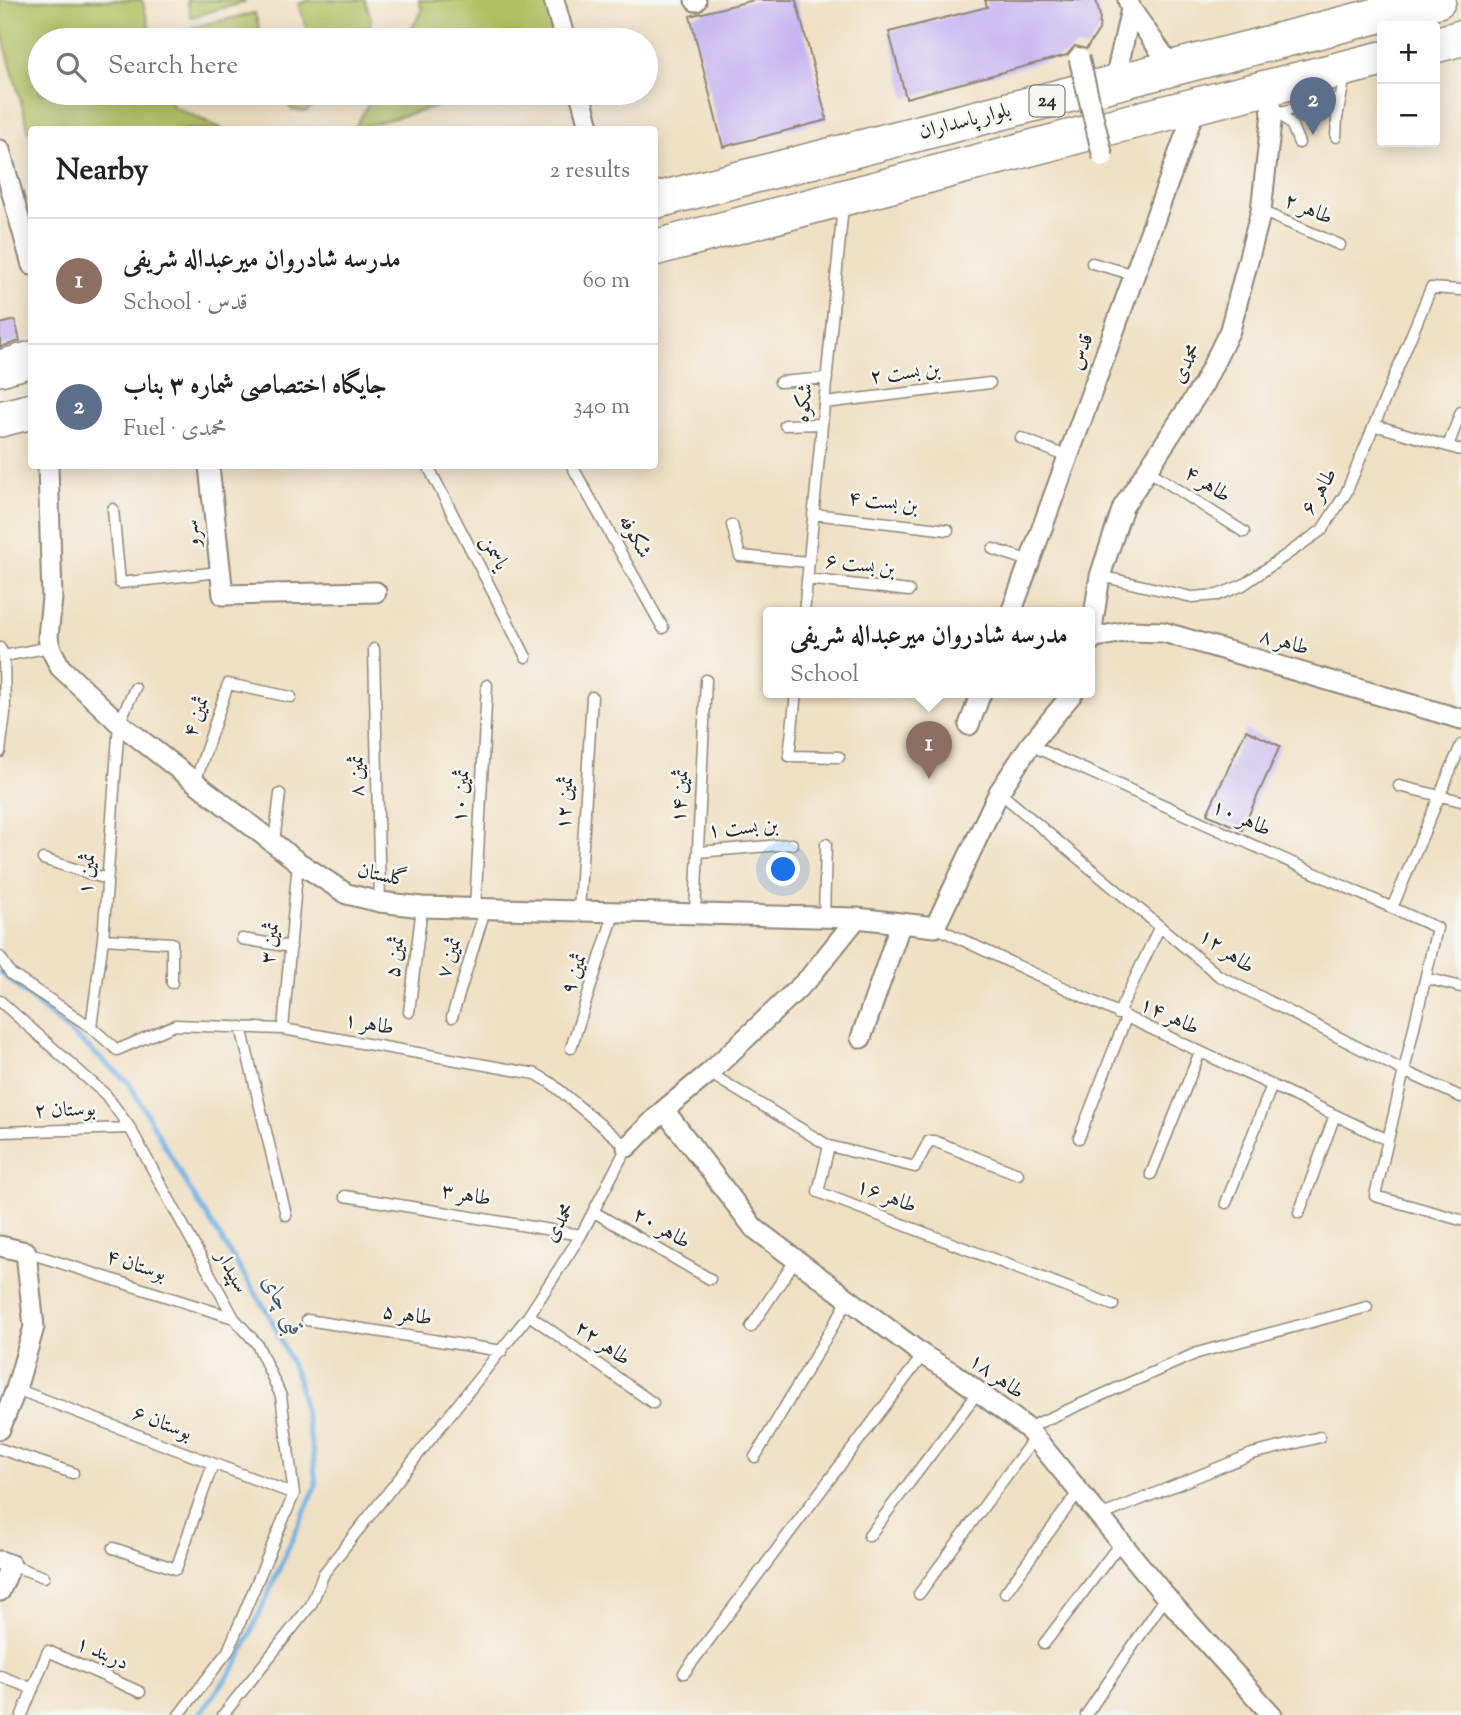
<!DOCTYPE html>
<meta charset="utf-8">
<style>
body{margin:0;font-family:"Sorts Mill Goudy",Amiri,serif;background:#f6f6f6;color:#222}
.controls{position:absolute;right:21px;top:21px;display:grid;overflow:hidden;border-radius:7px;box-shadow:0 4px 18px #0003}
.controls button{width:63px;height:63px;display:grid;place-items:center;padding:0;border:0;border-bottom:2px solid #e0e0e0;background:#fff;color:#222;font:35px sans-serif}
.you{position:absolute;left:784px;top:870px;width:24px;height:24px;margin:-18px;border:5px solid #fff;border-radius:50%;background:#1a73e8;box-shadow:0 0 0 10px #1a73e833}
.badge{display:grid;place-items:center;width:46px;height:46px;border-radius:50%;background:#d1495b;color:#fff;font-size:23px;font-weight:700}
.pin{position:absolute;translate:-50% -58px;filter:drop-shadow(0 2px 4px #0008)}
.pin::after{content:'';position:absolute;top:37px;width:24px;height:21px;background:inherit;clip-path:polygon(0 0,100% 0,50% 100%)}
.popup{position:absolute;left:763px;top:607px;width:332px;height:91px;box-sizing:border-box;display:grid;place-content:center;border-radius:7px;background:#fff;filter:drop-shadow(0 2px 5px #0005);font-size:23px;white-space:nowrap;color:#767676}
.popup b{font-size:26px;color:#222}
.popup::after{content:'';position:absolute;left:50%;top:100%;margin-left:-14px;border:14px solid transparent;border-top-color:#fff}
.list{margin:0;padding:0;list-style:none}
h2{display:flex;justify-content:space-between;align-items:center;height:91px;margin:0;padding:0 28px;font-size:30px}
h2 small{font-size:23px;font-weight:400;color:#767676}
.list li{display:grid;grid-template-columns:46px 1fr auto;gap:21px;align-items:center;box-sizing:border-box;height:126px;padding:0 28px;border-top:2px solid #e0e0e0}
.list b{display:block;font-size:26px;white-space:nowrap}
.list p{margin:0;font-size:23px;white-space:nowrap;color:#767676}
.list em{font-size:23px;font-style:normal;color:#767676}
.icon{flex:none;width:38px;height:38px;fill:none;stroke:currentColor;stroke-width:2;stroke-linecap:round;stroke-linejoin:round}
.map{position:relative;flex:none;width:1461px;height:1715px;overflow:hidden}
.search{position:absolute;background:#fff;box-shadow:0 4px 18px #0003;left:28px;top:28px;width:630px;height:77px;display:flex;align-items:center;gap:18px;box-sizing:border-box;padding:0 24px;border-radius:38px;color:#767676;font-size:26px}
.panel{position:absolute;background:#fff;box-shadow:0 4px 18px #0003;left:28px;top:126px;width:630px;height:343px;border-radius:7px}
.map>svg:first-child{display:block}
.green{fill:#b1c062;stroke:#6e7646;stroke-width:2}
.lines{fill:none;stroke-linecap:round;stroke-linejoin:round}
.stream{stroke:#6fb1e4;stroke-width:5}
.building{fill:#c3b4f1}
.lane-casing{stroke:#8e8677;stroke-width:13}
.street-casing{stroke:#8e8677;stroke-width:23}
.highway-casing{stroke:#8e8677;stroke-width:38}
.lane{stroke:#fff;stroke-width:10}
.street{stroke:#fff;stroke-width:19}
.highway{stroke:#fff;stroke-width:35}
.street-bridge-casing{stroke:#8e8677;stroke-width:23;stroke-linecap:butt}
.street-bridge{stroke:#fff;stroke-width:19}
.labels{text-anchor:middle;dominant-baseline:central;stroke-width:5;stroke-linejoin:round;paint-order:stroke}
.shield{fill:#f6f6f2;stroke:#686867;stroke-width:2}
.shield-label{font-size:19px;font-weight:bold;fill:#2b2b2b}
.street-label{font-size:21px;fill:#2b2b2b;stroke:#f6f6f2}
.water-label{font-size:23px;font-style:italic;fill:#435a6c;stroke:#f6f6f2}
</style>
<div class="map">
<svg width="1461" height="1715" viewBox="0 0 1461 1715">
<rect width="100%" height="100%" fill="#f6f6f2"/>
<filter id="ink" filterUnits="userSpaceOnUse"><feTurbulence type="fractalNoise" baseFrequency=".0143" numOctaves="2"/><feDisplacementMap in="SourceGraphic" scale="14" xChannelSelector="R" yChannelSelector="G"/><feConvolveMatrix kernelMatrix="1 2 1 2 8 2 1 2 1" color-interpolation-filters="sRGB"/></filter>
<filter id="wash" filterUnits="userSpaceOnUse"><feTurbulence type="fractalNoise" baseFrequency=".00686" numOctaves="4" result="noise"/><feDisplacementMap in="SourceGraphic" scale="28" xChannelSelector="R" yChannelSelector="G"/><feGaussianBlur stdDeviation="1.57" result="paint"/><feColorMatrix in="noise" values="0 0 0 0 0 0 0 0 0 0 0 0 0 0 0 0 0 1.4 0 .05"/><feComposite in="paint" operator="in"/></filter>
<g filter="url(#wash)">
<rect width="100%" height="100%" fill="#f0e0c3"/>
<!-- green -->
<path class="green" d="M0 0H142L153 40H40V93H168L172 106 223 129 32 130 31 138 0 26Z
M187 0H244L245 2 191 17Z
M310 0H365L371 18 369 37 359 40H311L298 4Z
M419 0H551L562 40H405L422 11Z
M255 13 262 40H195L192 27Z
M289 93H312C316 101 313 108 305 112L292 110 287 103Z
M375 93H487L354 129Z"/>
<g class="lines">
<!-- stream -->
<path class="stream" d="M0 972 129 1083 189 1188 270 1316 298 1379 313 1453 316 1486 237 1664 199 1715"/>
</g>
<g id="blocks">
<!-- building -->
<path class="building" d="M754 0H796L827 120 723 147 690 16Z
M985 0H1096L1100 16 1099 30 1086 49 1075 46 1067 55 906 98 889 32 987 7Z
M15 320 20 341 0 347V324Z
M1246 730 1280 746 1242 830 1207 814Z"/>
</g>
</g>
<g filter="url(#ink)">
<use href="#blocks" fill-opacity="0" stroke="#8e8677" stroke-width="2"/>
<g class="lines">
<defs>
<path id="lane" d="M1278 110 1292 126 1299 143
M1281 112 1339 99
M1336 137 1337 118 1345 75
M1261 211 1340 245
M1092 263 1135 275
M780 382 827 378
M824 403 990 383
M785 425 822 424
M1374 425 1461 450
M1021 438 1068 457
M1448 446 1461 412
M428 466 526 657
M572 466 663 628
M1149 471 1244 532
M113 509 120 583 219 572
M813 514 948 530
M732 525 740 556 809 562
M993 549 1030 561
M1100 576 1192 597 1218 595 1243 585 1322 530 1346 493 1431 288 1461 290
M807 579 909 591
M804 613 843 206
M0 648 4 656 5 713 0 752
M374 649 380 902
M4 656 50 647
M796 693 789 756 839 757
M1030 745 1437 928 1375 1196 1461 1220
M195 783 228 684 291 697
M1399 786 1461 801
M999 792 1218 975 1404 1071 1461 1097
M274 842 280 794
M698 852 792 844
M43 859 107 879
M1392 908 1461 745
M475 910 487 685
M579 911 592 697
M695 913 706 680
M824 918 826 844
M935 927 1388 1140
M103 939 172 943V983
M242 939 291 947
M0 957 11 974 91 1027 117 1050 175 1025 283 1029 536 1074 551 1083 627 1147 581 1235 529 1315 324 1573 311 1605 223 1715
M1426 978 1461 987
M0 1001 106 1095 130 1128 234 1318 257 1344 281 1396 294 1494 228 1651 179 1715
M409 1012 422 907
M1118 1014 1160 926
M452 1017 485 910
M91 1027 103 939 119 723 135 688
M241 1027 286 1215
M283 1029 298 862
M571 1048 615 911
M709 1073 829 1146 818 1192 1113 1305
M0 1132 130 1128
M1079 1138 1126 1018
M829 1146 915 1167 929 1141H934L1018 1174
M1151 1174 1200 1052
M345 1196 581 1235
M1226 1203 1272 1085
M594 1212 710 1279
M1299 1213 1335 1115
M26 1252 234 1318
M529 1315 653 1403
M307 1320 502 1351
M751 1327 796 1259
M16 1389 294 1494
M1027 1428 1197 1353 1367 1307
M0 1449 73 1473
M755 1457 849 1299
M1100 1516 1252 1454 1320 1437
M869 1536 978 1392
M113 1548 176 1569 213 1464
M11 1565 44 1577
M1005 1593 1079 1491
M919 1594 1035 1437
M1044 1644 1121 1542
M684 1673 923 1355
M0 1676 33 1689
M22 1715 48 1651 140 1692
M1086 1715 1166 1597"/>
<path id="street" d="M554 0 565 40
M695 0 696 1
M1128 0 1131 9 1173 69
M1114 84 1131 9
M580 93 590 130
M0 150 32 265
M48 466 52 598 48 637 50 647 60 667 119 723 298 862 347 894 380 902 422 907 857 918 935 927 999 792 1030 745 1073 693
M209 466 223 595 376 592
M1011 613 1196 106
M1091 638 1130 631 1163 632 1461 719
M1090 642 1100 576 1123 507 1203 385 1230 330 1261 211 1272 113 1269 88
M969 725 981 693
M861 1038 901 923
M664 1110 754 1228 923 1355 953 1373 1027 1428 1166 1597 1272 1715
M627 1147 664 1110 709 1073 809 978 857 918
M0 1246 26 1252 34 1327 16 1389 0 1429
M0 1561 11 1565 0 1591"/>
<path id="highway" d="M1435 45 1461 38
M654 201 1438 0
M654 248 1114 126 1382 59
M0 368 32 359
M0 419 32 411"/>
</defs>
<!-- lane casing -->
<use href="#lane" class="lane-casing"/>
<!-- street casing -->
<use href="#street" class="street-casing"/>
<!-- highway casing -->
<use href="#highway" class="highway-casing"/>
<!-- lane -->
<use href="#lane" class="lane"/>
<!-- street -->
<use href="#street" class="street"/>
<!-- highway -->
<use href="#highway" class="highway"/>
<defs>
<path id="street-bridge" d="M1079 58 1103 157"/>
</defs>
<!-- street-bridge casing -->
<use href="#street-bridge" class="street-bridge-casing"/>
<!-- street-bridge -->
<use href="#street-bridge" class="street-bridge"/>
</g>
</g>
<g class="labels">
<!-- shield labels -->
<rect class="shield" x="1029.5" y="85.5" width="35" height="31" rx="5"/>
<g class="shield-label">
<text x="1047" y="101">24</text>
</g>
<!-- street labels -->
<g class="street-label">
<text transform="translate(965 122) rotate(-14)">بلوار پاسداران</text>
<text transform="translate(1308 210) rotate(23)">طاهر ۲</text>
<text transform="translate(1082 352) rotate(-70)">قدس</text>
<text transform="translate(1187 364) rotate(-62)">محمدی</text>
<text transform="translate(905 374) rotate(-7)">بن بست ۲</text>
<text transform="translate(805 403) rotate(-84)">شکوه</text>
<text transform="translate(1207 485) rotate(33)">طاهر ۴</text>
<text transform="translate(1320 492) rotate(-59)">طاهر ۶</text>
<text transform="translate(883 503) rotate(7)">بن بست ۴</text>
<text transform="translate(193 533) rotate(-95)">سرو</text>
<text transform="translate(634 537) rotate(61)">شکوفه</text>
<text transform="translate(494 553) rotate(63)">یاسمن</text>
<text transform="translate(860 566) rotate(7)">بن بست ۶</text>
<text transform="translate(1284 643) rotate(16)">طاهر ۸</text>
<text transform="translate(197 717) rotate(-72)">ثمین ۴</text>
<text transform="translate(358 776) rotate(-91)">ثمین ۸</text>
<text transform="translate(462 796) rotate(-87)">ثمین ۱۰</text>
<text transform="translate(681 796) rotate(-87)">ثمین ۱۴</text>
<text transform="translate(566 803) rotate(-87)">ثمین ۱۲</text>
<text transform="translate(1241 819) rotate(24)">طاهر ۱۰</text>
<text transform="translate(743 829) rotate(-5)">بن بست ۱</text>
<text transform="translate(88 874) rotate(-86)">ثمین ۱</text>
<text transform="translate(382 876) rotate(12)">گلستان</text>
<text transform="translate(271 943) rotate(-84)">ثمین ۳</text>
<text transform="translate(1226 952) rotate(35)">طاهر ۱۲</text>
<text transform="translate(396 957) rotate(-83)">ثمین ۵</text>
<text transform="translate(450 958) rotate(-73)">ثمین ۷</text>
<text transform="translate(575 974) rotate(-72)">ثمین ۹</text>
<text transform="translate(1169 1017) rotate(25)">طاهر ۱۴</text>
<text transform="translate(369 1025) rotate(10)">طاهر ۱</text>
<text transform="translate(65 1111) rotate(-2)">بوستان ۲</text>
<text transform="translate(466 1196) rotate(10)">طاهر ۳</text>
<text transform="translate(886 1197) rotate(21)">طاهر ۱۶</text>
<text transform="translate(560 1223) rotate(-59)">محمدی</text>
<text transform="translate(661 1229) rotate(30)">طاهر ۲۰</text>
<text transform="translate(136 1266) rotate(18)">بوستان ۴</text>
<text transform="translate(231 1272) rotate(61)">سپیدار</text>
<text transform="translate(407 1316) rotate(9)">طاهر ۵</text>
<text transform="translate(602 1344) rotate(35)">طاهر ۲۲</text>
<text transform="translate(996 1377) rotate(36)">طاهر ۱۸</text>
<text transform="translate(162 1424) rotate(21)">بوستان ۶</text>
<text transform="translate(102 1654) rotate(24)">دربند ۱</text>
</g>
<!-- water labels -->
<g class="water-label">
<text transform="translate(282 1306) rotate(62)">قبی چای</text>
</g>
</g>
</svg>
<div class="controls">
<button>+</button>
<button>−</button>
</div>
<div class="you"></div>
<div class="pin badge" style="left:929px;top:779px;background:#8d6e63">1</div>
<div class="popup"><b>مدرسه شادروان میرعبداله شریفی</b>School</div>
<div class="pin badge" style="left:1313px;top:135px;background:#5c6f8a">2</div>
<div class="search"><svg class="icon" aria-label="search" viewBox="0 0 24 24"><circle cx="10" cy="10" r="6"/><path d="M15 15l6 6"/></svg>Search here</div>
<section class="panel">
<h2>Nearby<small>2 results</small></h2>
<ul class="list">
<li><span class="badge" style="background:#8d6e63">1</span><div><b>مدرسه شادروان میرعبداله شریفی</b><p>School · قدس</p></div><em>60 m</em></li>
<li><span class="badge" style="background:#5c6f8a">2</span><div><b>جایگاه اختصاصی شماره ۳ بناب</b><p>Fuel · محمدی</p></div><em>340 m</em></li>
</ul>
</section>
</div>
